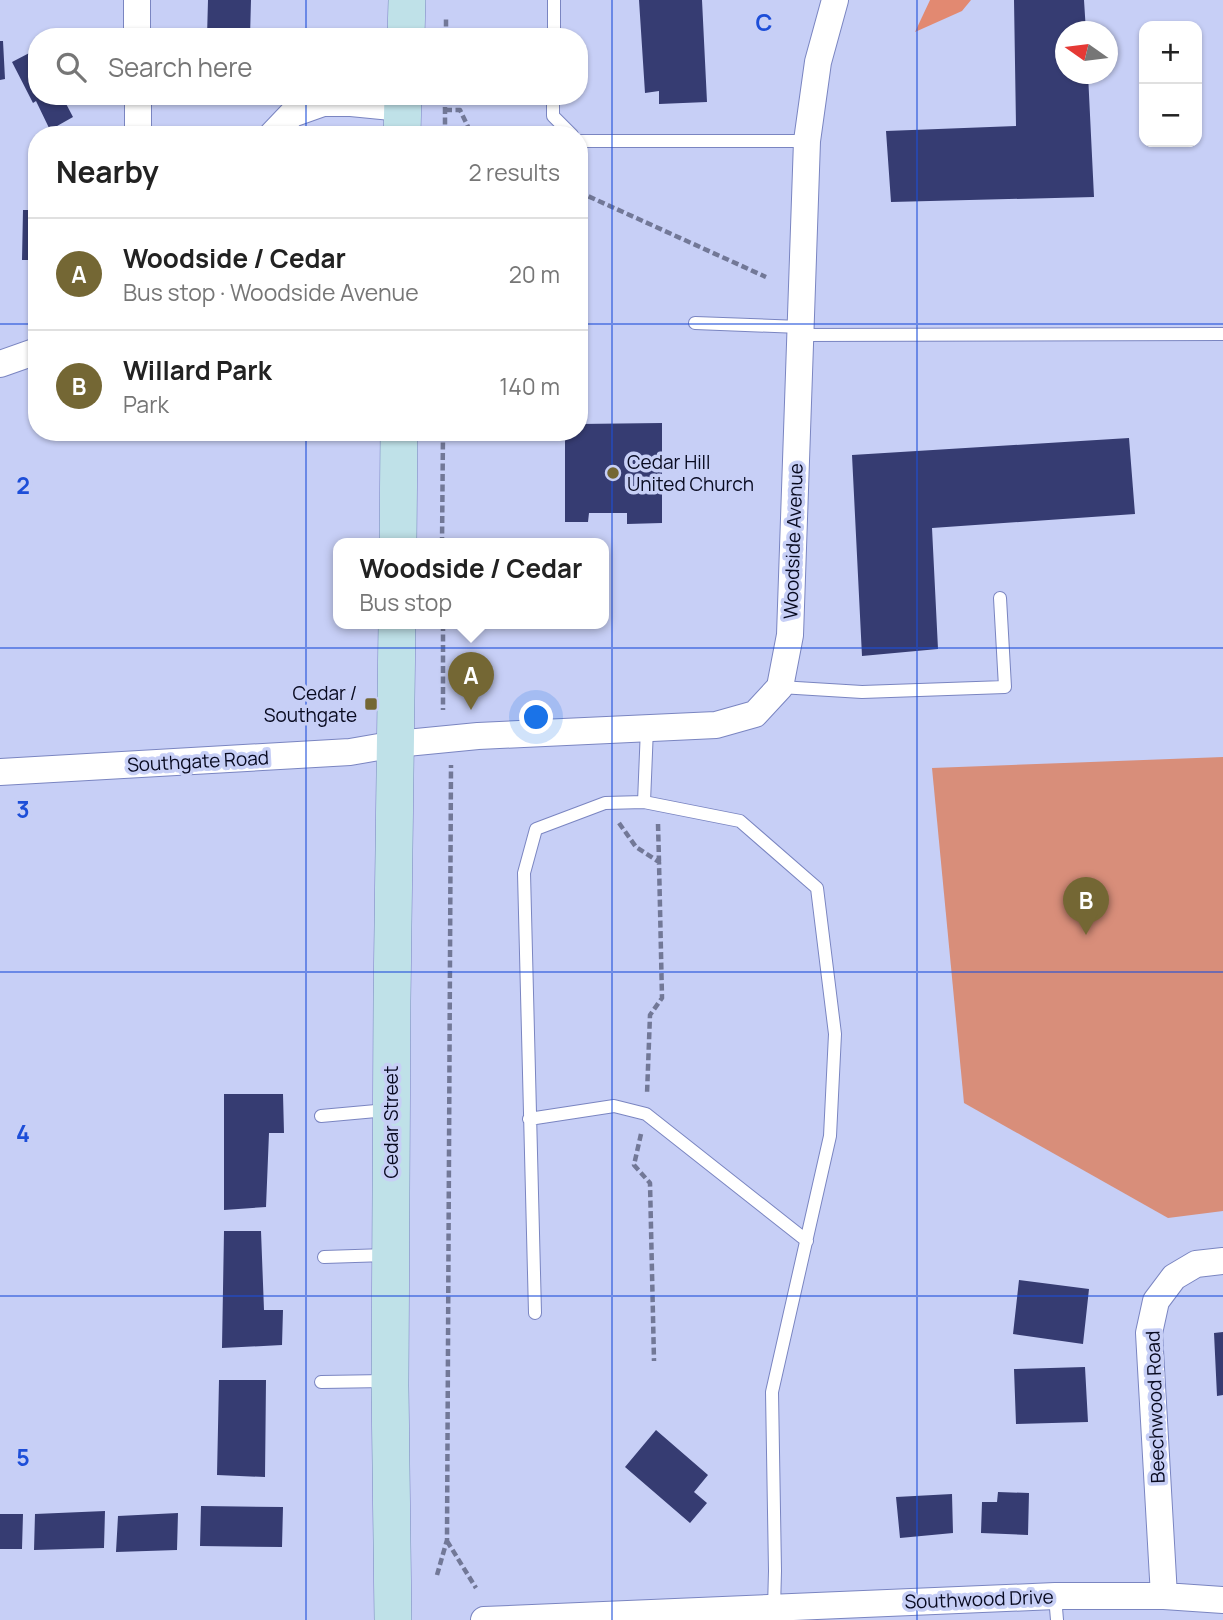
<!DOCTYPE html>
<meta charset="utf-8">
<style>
body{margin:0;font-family:Manrope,sans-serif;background:#f6f6f6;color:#222}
.controls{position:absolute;right:21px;top:21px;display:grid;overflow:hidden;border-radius:14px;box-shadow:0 2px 5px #0004}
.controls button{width:63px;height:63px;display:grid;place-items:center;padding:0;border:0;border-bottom:2px solid #e0e0e0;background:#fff;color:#222;font:35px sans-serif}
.compass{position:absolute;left:1055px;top:21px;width:63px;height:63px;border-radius:50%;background:#fff;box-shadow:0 2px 5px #0004;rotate:284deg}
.you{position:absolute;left:537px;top:718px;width:24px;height:24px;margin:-18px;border:5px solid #fff;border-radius:50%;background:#1a73e8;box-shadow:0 0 0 10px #1a73e833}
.badge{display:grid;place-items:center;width:46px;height:46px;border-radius:50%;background:#746734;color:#fff;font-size:23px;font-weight:700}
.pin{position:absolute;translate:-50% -58px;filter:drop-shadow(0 2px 4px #0008)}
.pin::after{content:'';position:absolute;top:37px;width:24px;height:21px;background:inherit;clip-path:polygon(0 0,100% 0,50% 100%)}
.popup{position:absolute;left:333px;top:538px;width:276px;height:91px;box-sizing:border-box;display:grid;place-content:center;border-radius:14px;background:#fff;filter:drop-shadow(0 2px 5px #0005);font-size:23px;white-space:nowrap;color:#767676}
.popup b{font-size:26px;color:#222}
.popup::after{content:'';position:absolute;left:50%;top:100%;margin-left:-14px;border:14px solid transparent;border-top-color:#fff}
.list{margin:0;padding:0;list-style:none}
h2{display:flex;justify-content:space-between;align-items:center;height:91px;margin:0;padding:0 28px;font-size:30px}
h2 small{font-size:23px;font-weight:400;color:#767676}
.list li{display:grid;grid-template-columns:46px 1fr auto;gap:21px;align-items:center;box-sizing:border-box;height:112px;padding:0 28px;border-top:2px solid #e0e0e0}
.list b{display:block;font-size:26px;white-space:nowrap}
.list p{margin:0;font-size:23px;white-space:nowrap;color:#767676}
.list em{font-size:23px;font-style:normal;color:#767676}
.icon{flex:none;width:38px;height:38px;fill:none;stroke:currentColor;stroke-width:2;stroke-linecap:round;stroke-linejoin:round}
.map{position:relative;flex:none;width:1223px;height:1620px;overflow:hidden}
.search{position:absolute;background:#fff;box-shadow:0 2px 5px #0004;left:28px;top:28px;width:560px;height:77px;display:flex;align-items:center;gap:18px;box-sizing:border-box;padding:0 24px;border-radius:28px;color:#767676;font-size:26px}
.panel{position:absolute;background:#fff;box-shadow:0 2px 5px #0004;left:28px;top:126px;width:560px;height:315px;border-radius:28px}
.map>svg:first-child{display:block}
.green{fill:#d88e7a}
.forest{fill:#e28971}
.building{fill:#363c72}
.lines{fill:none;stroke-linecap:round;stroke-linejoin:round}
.lane-casing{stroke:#7a85c1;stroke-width:14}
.street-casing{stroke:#7a85c1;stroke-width:28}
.secondary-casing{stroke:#7a85c1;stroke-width:38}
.path{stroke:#727897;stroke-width:4.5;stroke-dasharray:7 3.5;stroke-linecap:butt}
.lane{stroke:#fff;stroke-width:12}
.street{stroke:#fff;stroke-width:26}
.secondary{stroke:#bfe1e8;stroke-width:37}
.grid{fill:none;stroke:#1d4ed8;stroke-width:2;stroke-opacity:0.55}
.poi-dot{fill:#746734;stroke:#c7cff6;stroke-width:2.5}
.labels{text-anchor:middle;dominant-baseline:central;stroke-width:7;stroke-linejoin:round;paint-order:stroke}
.poi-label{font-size:19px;fill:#080a20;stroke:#c7cff6;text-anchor:start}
.street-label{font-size:19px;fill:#080a20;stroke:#c7cff6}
.grid-label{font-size:23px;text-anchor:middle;font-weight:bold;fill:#1d4ed8;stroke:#c7cff6;stroke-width:7;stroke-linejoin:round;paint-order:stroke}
</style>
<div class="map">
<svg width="1223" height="1620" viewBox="0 0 1223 1620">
<rect width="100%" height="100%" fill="#c7cff6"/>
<!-- green -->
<path class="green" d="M1223 757V1211L1168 1218 964 1103 932 768Z"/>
<!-- forest -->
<path class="forest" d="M930 0H971L962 11 915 32Z"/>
<!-- building -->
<path class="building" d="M208 0H251L250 37H207Z
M639 0H702L707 102 659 104V91L645 93Z
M1014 0H1084L1086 32H1066V74H1088L1094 197 891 202 886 131 1016 126Z
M0 41H3L5 79 0 80Z
M37 49V96H62L73 117 50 130 36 101 33 103 12 62Z
M23 210H37V260H22Z
M662 423V523L627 524V513H589L588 522H565V432H579V424Z
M1129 438 1135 514 932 528 938 649 862 656 852 455Z
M224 1094H283L284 1133H269L266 1207 224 1210Z
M224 1231H261L264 1310H283L282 1345 222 1348Z
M1019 1280 1089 1289 1083 1344 1013 1334Z
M1223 1332V1395L1217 1396 1214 1333Z
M1085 1367 1088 1422 1016 1424 1014 1369Z
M219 1380H266L265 1477 217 1475Z
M656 1430 708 1475 694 1492 707 1503 690 1523 625 1467Z
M998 1492 1029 1493 1028 1535 981 1533 982 1502H997Z
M952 1494 953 1533 900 1538 896 1497Z
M201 1506 283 1507 282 1547 200 1546Z
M105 1511 104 1548 34 1550 35 1514Z
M178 1513 177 1550 116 1552 118 1516Z
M0 1514H23L22 1549H0Z"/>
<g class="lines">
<defs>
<path id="lane" d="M554 37V0
M553 96V116L572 135
M579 141H807
M695 323 800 327
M800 335 1223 334
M780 687 862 692 1005 687 1000 598
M644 802 647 728
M321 1116 387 1110
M529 1119 614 1106 646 1114 807 1241
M324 1257 386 1255
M535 1313 524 873 536 829 605 803 644 802 740 821 817 888 835 1034 830 1136 772 1392 775 1571 774 1608
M321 1382 386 1381
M1055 1596 1057 1620"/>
<path id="street" d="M137 0V37
M138 96V135
M272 135 292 114 323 103H351L402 108
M0 364 37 351
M0 772 350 752 396 744 478 736 716 725 755 714 780 687 790 635 807 141 818 62 835 0
M1164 1596 1149 1333 1156 1301 1174 1277 1196 1264 1223 1261
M484 1620 1055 1596H1164L1223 1600"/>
<path id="secondary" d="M406 37 407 0
M402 135 403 96
M398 544 399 432
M393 1620 390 1386 392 1001 397 624"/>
</defs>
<!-- lane casing -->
<use href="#lane" class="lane-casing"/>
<!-- street casing -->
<use href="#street" class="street-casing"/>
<!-- secondary casing -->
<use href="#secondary" class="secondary-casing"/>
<!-- path -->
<path class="path" d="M446 37V19
M445 110H460L472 135
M445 135V96
M579 192 766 277
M442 544 443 432
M443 624V710
M619 823 636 847 659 862 662 998 650 1015 647 1094
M658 824 659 861
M641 1134 634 1165 650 1183 654 1361
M447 1541 476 1588
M437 1575 447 1540 451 765"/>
<!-- lane -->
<use href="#lane" class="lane"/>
<!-- street -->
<use href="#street" class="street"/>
<!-- secondary -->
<use href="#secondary" class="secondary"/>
</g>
<!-- grid -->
<path class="grid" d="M306 0V37M612 0V1620M917 0V1620M306 96V135M0 324H37M579 324H1223M306 432V1620M0 648H1223M0 972H1223M0 1296H1223"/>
<!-- markers -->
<g class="poi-dot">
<circle cx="613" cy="473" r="7"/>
<rect x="364" y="697" width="14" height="14" rx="3.5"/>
</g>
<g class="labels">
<!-- poi labels -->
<g class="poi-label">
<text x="627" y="462">Cedar Hill<tspan x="627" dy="22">United Church</tspan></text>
<text x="357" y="693" text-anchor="end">Cedar /<tspan x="357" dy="22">Southgate</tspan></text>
</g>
<!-- street labels -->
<g class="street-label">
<text transform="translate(793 541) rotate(-88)">Woodside Avenue</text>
<text transform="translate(198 761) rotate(-3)">Southgate Road</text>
<text transform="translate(391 1122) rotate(-90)">Cedar Street</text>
<text transform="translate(1155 1407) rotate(-92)">Beechwood Road</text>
<text transform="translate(979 1599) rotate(-2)">Southwood Drive</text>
</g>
</g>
<g class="grid-label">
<text x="764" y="31">C</text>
<text x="23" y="494">2</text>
<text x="23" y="818">3</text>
<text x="23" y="1142">4</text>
<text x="23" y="1466">5</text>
</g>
</svg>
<div class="controls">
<button>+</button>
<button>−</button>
</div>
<svg class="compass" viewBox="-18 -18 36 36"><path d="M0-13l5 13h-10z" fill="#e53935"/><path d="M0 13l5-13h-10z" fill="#767676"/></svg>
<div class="you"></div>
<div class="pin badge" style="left:471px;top:710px">A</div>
<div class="popup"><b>Woodside / Cedar</b>Bus stop</div>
<div class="pin badge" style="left:1086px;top:935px">B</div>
<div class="search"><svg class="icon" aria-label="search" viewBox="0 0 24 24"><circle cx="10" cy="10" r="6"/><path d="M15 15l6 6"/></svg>Search here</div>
<section class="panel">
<h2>Nearby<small>2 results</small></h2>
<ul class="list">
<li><span class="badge">A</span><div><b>Woodside / Cedar</b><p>Bus stop · Woodside Avenue</p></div><em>20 m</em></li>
<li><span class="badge">B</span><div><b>Willard Park</b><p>Park</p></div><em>140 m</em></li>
</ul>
</section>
</div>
